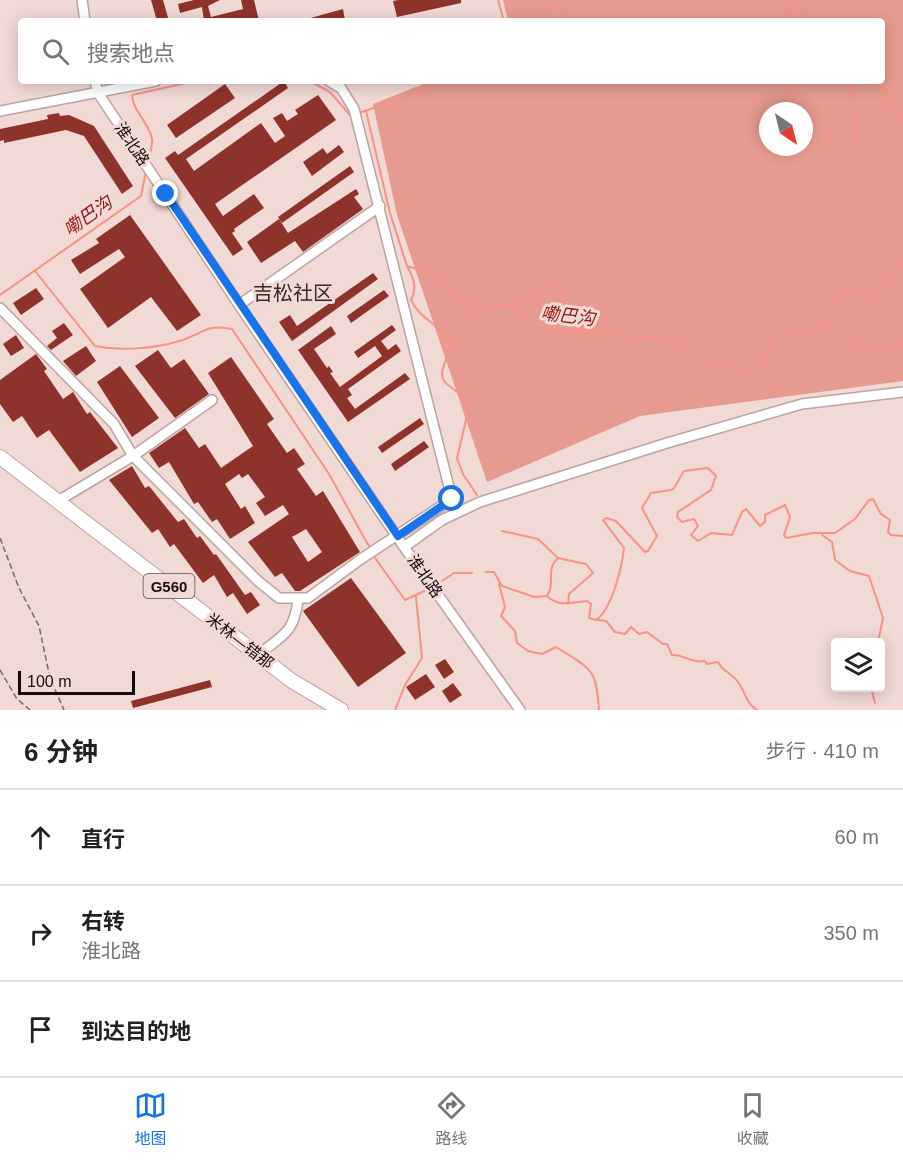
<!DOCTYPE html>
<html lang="zh">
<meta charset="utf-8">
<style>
body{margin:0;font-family:Helvetica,"Noto Sans SC",sans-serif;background:#f2f2f2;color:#222}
.controls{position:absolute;right:18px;bottom:18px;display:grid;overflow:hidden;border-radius:6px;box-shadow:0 3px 15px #0003}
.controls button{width:54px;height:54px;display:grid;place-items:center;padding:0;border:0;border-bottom:2px solid #e0e0e0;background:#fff;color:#222;font:30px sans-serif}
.compass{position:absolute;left:759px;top:102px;width:54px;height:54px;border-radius:50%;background:#fff;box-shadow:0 3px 15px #0003;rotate:145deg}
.scale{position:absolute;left:18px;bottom:15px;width:117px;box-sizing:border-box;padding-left:6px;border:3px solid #140d0b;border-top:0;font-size:16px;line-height:21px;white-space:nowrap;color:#140d0b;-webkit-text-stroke:4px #f1d9d5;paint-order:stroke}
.stop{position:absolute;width:18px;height:18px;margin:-14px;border:4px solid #1a73e8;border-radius:50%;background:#fff}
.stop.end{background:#1a73e8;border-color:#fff;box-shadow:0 2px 6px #0008}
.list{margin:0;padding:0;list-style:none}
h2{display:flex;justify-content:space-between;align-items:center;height:78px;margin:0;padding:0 24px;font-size:26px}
h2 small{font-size:20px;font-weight:400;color:#767676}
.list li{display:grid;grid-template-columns:39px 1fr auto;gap:18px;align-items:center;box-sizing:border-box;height:96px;padding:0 24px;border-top:2px solid #e0e0e0}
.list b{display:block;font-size:22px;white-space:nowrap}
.list p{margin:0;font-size:20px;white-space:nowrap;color:#767676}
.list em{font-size:20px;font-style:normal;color:#767676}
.icon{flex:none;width:33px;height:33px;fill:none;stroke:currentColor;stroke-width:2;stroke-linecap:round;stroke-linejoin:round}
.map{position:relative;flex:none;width:903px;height:710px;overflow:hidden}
.search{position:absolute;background:#fff;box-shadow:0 3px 15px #0003;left:18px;right:18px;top:18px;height:66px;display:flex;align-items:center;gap:15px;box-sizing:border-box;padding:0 21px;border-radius:6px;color:#767676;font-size:22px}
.sheet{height:366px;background:#fff}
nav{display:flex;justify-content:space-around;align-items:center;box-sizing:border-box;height:84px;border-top:2px solid #e0e0e0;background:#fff;font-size:16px;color:#767676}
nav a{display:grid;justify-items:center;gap:3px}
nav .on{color:#1a73e8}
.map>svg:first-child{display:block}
.green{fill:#e79b90;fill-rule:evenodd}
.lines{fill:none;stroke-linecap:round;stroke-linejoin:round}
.stream{stroke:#f79284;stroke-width:2}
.building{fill:#8e332b;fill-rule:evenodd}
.minor-casing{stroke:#bba4a0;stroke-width:12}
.highway-casing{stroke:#bba4a0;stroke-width:16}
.path{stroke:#786966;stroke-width:1.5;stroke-dasharray:6 3;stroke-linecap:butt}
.minor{stroke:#fff;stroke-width:9}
.highway{stroke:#fff;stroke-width:14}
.route{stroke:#1a73e8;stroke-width:8}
.labels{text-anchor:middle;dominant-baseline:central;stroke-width:6;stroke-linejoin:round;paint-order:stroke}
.shield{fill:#f1d9d5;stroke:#564a48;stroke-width:1.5}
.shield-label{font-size:15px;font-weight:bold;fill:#140d0b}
.street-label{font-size:16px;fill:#140d0b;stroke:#f1d9d5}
.water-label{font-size:18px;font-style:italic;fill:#901914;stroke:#f1d9d5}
.quarter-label{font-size:20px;fill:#3a2825;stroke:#f1d9d5}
</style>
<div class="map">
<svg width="903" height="710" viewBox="0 0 903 710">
<rect width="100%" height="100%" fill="#f1d9d5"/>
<!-- green -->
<path class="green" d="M503 0H903V381L640 416 487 482 397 215 373 104 431 81H882V21H508ZM768 111H804V147H768Z"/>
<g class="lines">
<!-- stream -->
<path class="stream" d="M498 0 504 21
M506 0C526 26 538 9 560 7L565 14 563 21
M783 21 785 9 794 3 804 12 807 21
M310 81 330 92 350 115 354 114
M882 81 888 105 903 118
M366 111 390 213 407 266 441 276 450 287 458 303 519 306 524 314 525 324 569 332 603 331 633 338 659 336 681 344 706 363 755 372C765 365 769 343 776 331L782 330 798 337C829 333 827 299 851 287L868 291 874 299 881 298 895 270 903 263
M359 113 426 90 432 81
M768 115V110L786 108 793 102 794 96 785 81
M804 128C811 125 830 128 836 133L825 147 827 155 847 154 855 148 858 128 848 81
M148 163C149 155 153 146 152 139 149 122 133 112 132 95L195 81
M407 266C413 277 418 288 411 300 422 322 439 322 445 340H450
M35 271 95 346C120 351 154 349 179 341 201 335 207 323 232 329L329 474 371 550
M0 295 141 196 146 171
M517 304 536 300 538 287C544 284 560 286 565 291L564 305 579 315V333
M826 322 843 336 852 337 853 346 858 353 903 345
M477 495 463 474 457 458 470 403C463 393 451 390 444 381 437 371 452 353 450 340L470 323 478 305
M502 531 538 539 557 557
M822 535 832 542 835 560 850 571 869 576 883 618 878 642
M373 555 405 600 431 588
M486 572H494L502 586 534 597 547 596C560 608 571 602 587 601L591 604 589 618 596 620C612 609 622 567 624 548L603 520 606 518 616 521 645 552 648 551 657 536 642 508 651 493C680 488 669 495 684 471L708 468 716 476 711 490 678 512 677 517 682 522 694 519 698 526 691 535 698 541 711 533 732 535 742 512 746 509 760 526 765 522V515L785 505 790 517 784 535 786 538 813 533H835L855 519 869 500 873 499 881 514 890 520 888 532 891 535 903 536
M499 584 505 607 501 616 515 631 517 643 528 651 542 654 556 647C592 670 596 667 599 710
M436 585 454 573H472
M547 596C556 584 545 569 558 558L586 564 593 573 569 594 568 604
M597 620 606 621 615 632 625 634 631 627 639 634 647 632 663 644H667L672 655C684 654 692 664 705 661L707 664 718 662C723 672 732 673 738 682 745 691 746 704 757 710
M871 688 875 703
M395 710 405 685 422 658 416 597"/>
</g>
<!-- building -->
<path class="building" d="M151 0H163L169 21H157Z
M194 0H220L208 6 211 17 243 9 241 0H254L259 21H204L202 7 180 13 178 4Z
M398 0H461V3L397 17 393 1Z
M343 9 345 20 307 21V19Z
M284 81 288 88 186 159 194 171 261 123 275 143 285 136 273 118 282 113 287 121 298 114 295 110 318 95 336 120 215 204 223 216 254 194 264 208 234 229 235 231 232 233 243 249 233 256 165 158 175 151 178 155Z
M225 84 235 98 176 138 167 125Z
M59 113 60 116 69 115 94 126 133 186 122 194 84 136 66 130 4 143V140L0 141V129L48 119 47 115Z
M339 145 344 152 312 176 303 162 323 148 327 154Z
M350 166 354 172 282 223 278 217Z
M356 189 359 194 354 197 363 209 303 252 295 241 261 263 247 242 279 219 288 233Z
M130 215 201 315 177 331 151 297 108 328 80 289 125 257 119 249 80 274 71 260 99 243 96 239Z
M373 273 378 279 292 341 279 322 290 315 297 326Z
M36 288 44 299 21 315 13 303Z
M384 290 389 296 351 323 347 316Z
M64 323 73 335 51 350 47 346 57 338 52 331Z
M392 325 396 330 381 341 388 350 396 344 401 351 348 389 352 395 347 398 355 409 405 373 410 379 348 422 298 350 331 326 336 334 314 349 327 368 329 366 333 372 330 373 340 387 382 356 375 346 358 358 354 352Z
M16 335 24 348 11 356 3 344Z
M86 346 96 361 76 376 63 361Z
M158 350 171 368 184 359 209 394 175 418 135 366Z
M36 354 47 369 44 371 63 399 73 392 87 414 90 412 118 448 80 472 49 430 37 438 22 416 13 422 0 404V380Z
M231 357 274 419 267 424 287 453 294 448 305 464 297 469 316 496 323 491 360 552 300 591H295L282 573 275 577 248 542 289 514 283 505 265 516 256 503 265 497 248 474 242 478 239 474 225 484 241 509 245 506 255 523 230 539 217 519 212 522 198 502 194 504 169 462 159 468 149 453 185 428 199 448 205 444 221 468 253 446 208 373ZM306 529 322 552 308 562 292 537Z
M120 366 159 418 132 437 97 382Z
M420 418 424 424 382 453 378 447Z
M424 441 429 447 395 471 391 464Z
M132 466 145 488 149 486 178 522 184 519 197 538 200 536 214 555 216 554 245 595 251 592 260 605 247 614 233 593 227 597 214 575 203 583 174 544 170 547 158 529 152 533 109 480Z
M351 578 406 653 358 687 303 611Z
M445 659 454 672 444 679 435 665Z
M426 674 435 687 415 700 406 687Z
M210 680 212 687 133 708 131 701Z
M453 683 462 695 450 703 442 691Z"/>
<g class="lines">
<defs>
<path id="minor" d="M82 0 85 21
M95 81 98 93 120 126 239 305 404 547 520 710
M0 111 156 81
M239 305 380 206
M0 308 114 424 133 456 258 581 279 598H308L361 559 452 499 354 109 341 88 329 81
M58 501 133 456 212 400
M404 547 442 520 480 502 667 443 802 404 903 392
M258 655C283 635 294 633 298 600"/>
<path id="highway" d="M0 457 292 681 341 710"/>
</defs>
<!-- minor casing -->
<use href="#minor" class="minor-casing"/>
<!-- highway casing -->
<use href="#highway" class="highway-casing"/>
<!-- path -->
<path class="path" d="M0 538 19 588 39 626 50 678 64 710
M0 670 17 699 30 710"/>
<!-- minor -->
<use href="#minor" class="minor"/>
<!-- highway -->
<use href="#highway" class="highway"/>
</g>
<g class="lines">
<!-- route -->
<path class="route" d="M166 194 398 536 452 499"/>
</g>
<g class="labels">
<!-- shield labels -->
<rect class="shield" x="143.5" y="574" width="51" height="24" rx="4.5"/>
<g class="shield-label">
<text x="169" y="586">G560</text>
</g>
<!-- street labels -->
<g class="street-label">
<text transform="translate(132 144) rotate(56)">淮北路</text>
<text transform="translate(425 576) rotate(55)">淮北路</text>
<text transform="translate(240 641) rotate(38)">米林—错那</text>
</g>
<!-- water labels -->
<g class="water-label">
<text transform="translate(88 216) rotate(-35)">嘞巴沟</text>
<text transform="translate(568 316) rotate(7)">嘞巴沟</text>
</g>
<!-- quarter labels -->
<g class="quarter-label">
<text x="293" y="293">吉松社区</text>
</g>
</g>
</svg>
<div class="controls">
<button><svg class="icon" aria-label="layers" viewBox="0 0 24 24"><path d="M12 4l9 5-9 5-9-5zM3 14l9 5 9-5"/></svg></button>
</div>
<svg class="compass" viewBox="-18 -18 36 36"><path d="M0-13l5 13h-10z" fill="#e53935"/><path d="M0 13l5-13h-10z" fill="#767676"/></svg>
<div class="scale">100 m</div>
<div class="stop" style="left:452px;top:499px"></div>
<div class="stop end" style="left:166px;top:194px"></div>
<div class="search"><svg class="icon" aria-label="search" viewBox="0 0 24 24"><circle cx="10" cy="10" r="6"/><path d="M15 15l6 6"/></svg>搜索地点</div>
</div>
<section class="sheet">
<h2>6 分钟<small>步行 · 410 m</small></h2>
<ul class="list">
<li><svg class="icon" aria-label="ahead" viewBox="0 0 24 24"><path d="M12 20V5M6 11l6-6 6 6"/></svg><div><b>直行</b></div><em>60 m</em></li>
<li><svg class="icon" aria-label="right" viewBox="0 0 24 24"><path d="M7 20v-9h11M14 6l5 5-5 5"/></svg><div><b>右转</b><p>淮北路</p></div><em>350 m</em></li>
<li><svg class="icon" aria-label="arrive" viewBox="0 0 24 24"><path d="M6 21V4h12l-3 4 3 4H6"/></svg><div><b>到达目的地</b></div></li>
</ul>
</section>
<nav>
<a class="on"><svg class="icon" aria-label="map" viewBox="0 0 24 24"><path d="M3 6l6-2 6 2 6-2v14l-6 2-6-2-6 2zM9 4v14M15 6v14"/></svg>地图</a>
<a><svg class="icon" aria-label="directions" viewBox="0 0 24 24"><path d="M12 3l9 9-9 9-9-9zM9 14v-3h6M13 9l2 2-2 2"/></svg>路线</a>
<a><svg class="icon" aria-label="saved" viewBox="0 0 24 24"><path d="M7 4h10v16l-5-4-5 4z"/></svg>收藏</a>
</nav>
